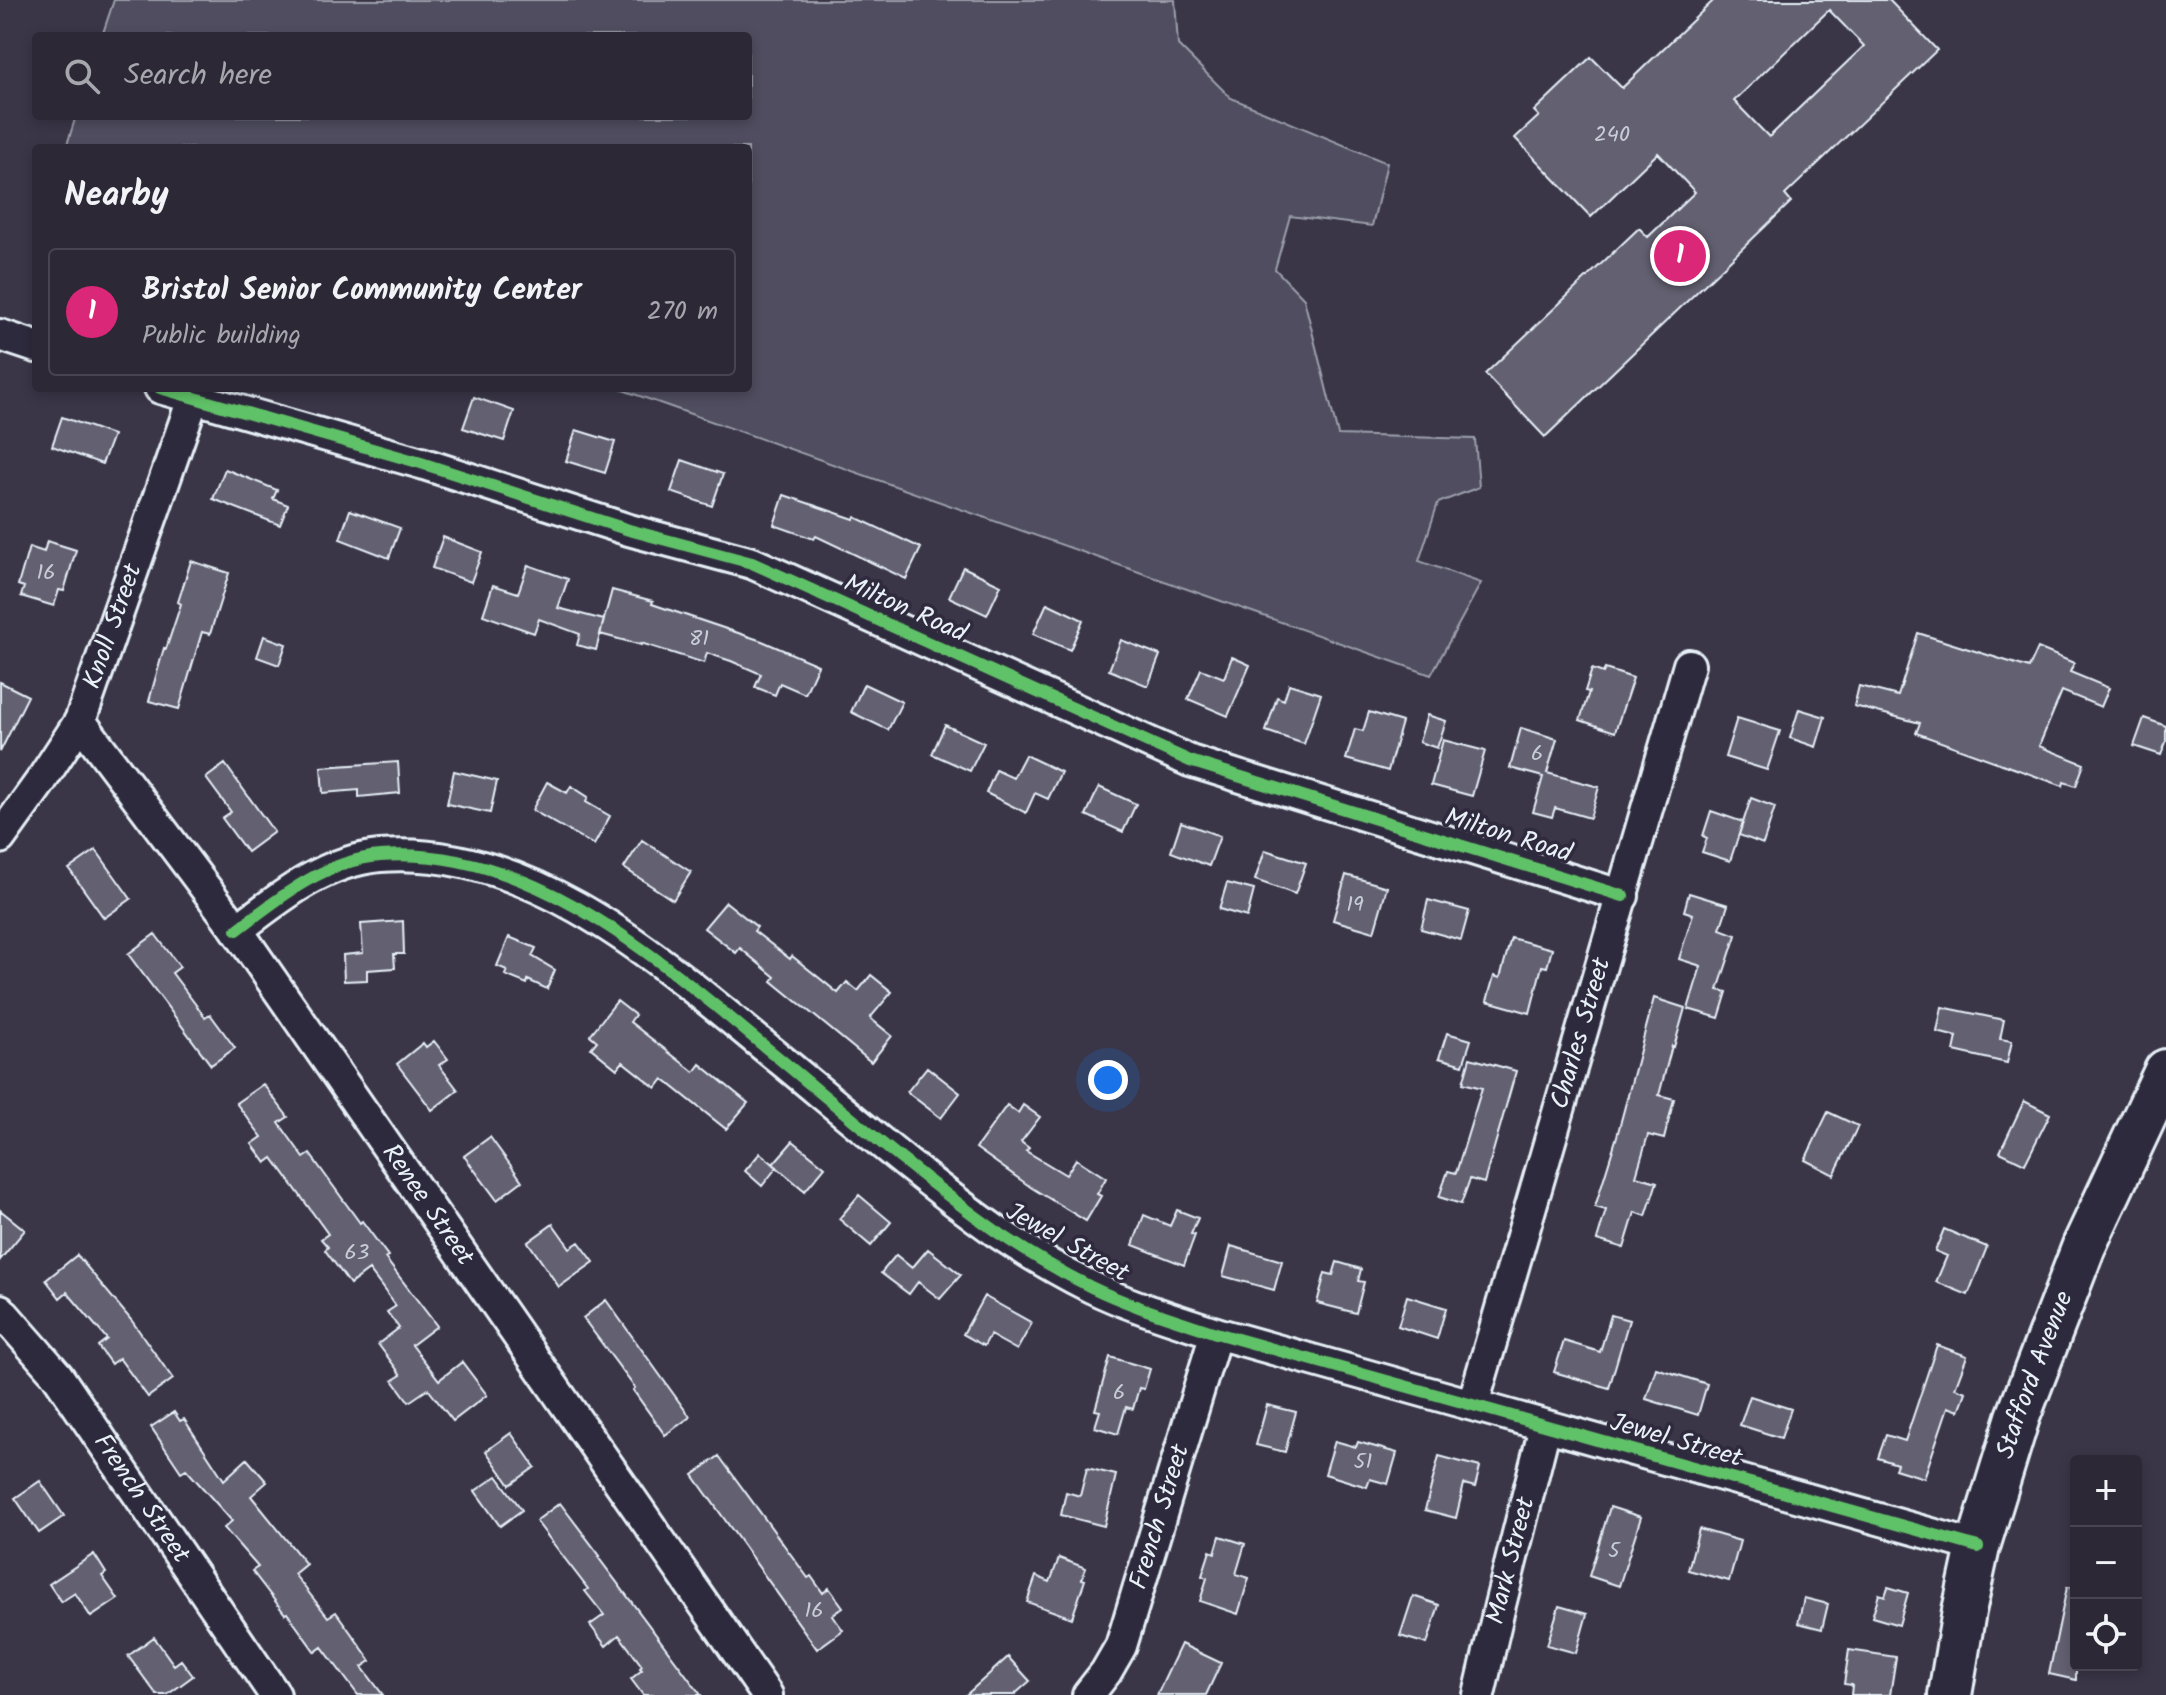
<!DOCTYPE html>
<meta charset="utf-8">
<style>
body{margin:0;font-family:Kalam,sans-serif;background:#34303e;color:#f1f3f6}
.controls{position:absolute;right:24px;bottom:24px;display:grid;overflow:hidden;border-radius:8px;box-shadow:0 4px 12px #0003}
.controls button{width:72px;height:72px;display:grid;place-items:center;padding:0;border:0;border-bottom:2px solid #484451;background:#2c2836;color:#f1f3f6;font:40px sans-serif}
.you{position:absolute;left:1108px;top:1080px;width:28px;height:28px;margin:-20px;border:6px solid #fff;border-radius:50%;background:#1a73e8;box-shadow:0 0 0 12px #1a73e833}
.badge{display:grid;place-items:center;width:52px;height:52px;border-radius:50%;background:#db2777;color:#fff;font-size:26px;font-weight:700}
.pin{position:absolute;translate:-50% -50%;border:4px solid #fff;box-shadow:0 2px 8px #0006}
.list{margin:0;padding:0;list-style:none}
h2{display:flex;justify-content:space-between;align-items:center;height:104px;margin:0;padding:0 32px;font-size:34px}
h2 small{font-size:26px;font-weight:400;color:#a6a6ad}
.list li{display:grid;grid-template-columns:52px 1fr auto;gap:24px;align-items:center;box-sizing:border-box;height:128px;margin:0 16px 16px;padding:0 16px;border:2px solid #484451;border-radius:8px}
.list b{display:block;font-size:30px;white-space:nowrap}
.list p{margin:0;font-size:26px;white-space:nowrap;color:#a6a6ad}
.list em{font-size:26px;font-style:normal;color:#a6a6ad}
.icon{flex:none;width:44px;height:44px;fill:none;stroke:currentColor;stroke-width:2;stroke-linecap:round;stroke-linejoin:round}
.map{position:relative;flex:none;width:2166px;height:1695px;overflow:hidden}
.search{position:absolute;background:#2c2836;box-shadow:0 4px 12px #0003;left:32px;top:32px;width:720px;height:88px;display:flex;align-items:center;gap:20px;box-sizing:border-box;padding:0 28px;border-radius:8px;color:#a6a6ad;font-size:30px}
.panel{position:absolute;background:#2c2836;box-shadow:0 4px 12px #0003;left:32px;top:144px;width:720px;height:248px;border-radius:8px}
.map>svg:first-child{display:block}
.green{fill:#504e5f;stroke:#9ca0ac;stroke-width:2}
.building{fill:#636171;stroke:#e8f1f8;stroke-width:2;fill-rule:evenodd}
.lines{fill:none;stroke-linecap:round;stroke-linejoin:round}
.street-casing{stroke:#e8f1f8;stroke-width:36}
.secondary-casing{stroke:#e8f1f8;stroke-width:48}
.street{stroke:#2f2a3d;stroke-width:30}
.secondary{stroke:#2f2a3d;stroke-width:42}
.cycleway-casing{stroke:#2f2a3d;stroke-width:17}
.cycleway{stroke:#61c268;stroke-width:12}
.labels{text-anchor:middle;dominant-baseline:central;stroke-width:7;stroke-linejoin:round;paint-order:stroke}
.number-label{font-size:22px;fill:#c7cdd6}
.street-label{font-size:26px;fill:#e8f1f8;stroke:#2f2a3d}
</style>
<div class="map">
<svg width="2166" height="1695" viewBox="0 0 2166 1695">
<rect width="100%" height="100%" fill="#3a3648"/>
<filter id="ink" filterUnits="userSpaceOnUse"><feTurbulence type="fractalNoise" baseFrequency=".0125" numOctaves="2"/><feDisplacementMap in="SourceGraphic" scale="16" xChannelSelector="R" yChannelSelector="G"/><feConvolveMatrix kernelMatrix="1 2 1 2 8 2 1 2 1" color-interpolation-filters="sRGB"/></filter>
<g filter="url(#ink)">
<!-- green -->
<path class="green" d="M114 0H1175L1178 45 1231 98 1387 163 1372 226 1290 216 1275 269 1304 299 1338 435 1475 439 1479 487 1438 503 1419 561 1481 583 1431 675 617 388H748V148H66L76 116H748V36H102Z"/>
<!-- building -->
<path class="building" d="M1714 0H1889L1937 50 1785 195 1791 202 1545 437 1485 374 1639 228 1648 237 1695 192 1658 153 1591 217 1515 138 1539 116 1534 111 1591 57 1622 88ZM1829 10 1864 46 1769 137 1734 101Z
M474 397 514 411 504 441 463 428Z
M62 417 113 435 102 464 52 446Z
M576 430 615 442 605 473 566 461Z
M682 460 723 474 712 506 671 492Z
M225 469 277 490 273 499 288 505 280 525 213 499Z
M784 495 854 519 855 517 921 548 906 579 816 536 814 539 774 525Z
M350 510 400 528 389 558 340 539Z
M443 537 482 552 471 582 432 568Z
M47 541 76 550 64 591 59 590 54 606 21 596 24 587 18 585 29 547 44 552Z
M191 561 229 573 210 634 202 632 179 709 149 701 164 648 166 649 181 604 178 602Z
M528 565 568 579 558 608 604 620 596 650 577 645 580 634 539 619 534 633 483 615 493 585 518 593Z
M963 567 1001 585 987 615 949 597Z
M612 590 653 601 652 604 762 641 818 665 805 694 780 683 775 695 755 687 761 674 731 661 707 653 704 663 641 643V645L600 634Z
M1047 603 1083 620 1070 650 1033 634Z
M1918 633 2029 668 2038 648 2074 663 2070 672 2109 688 2101 707 2062 691 2039 746 2084 764 2076 786 2064 782 2063 786 1916 733 1920 723 1854 706 1859 686 1898 696Z
M264 636 286 644 279 665 257 657Z
M1121 640 1160 655 1148 686 1109 670Z
M1232 657 1250 665 1228 716 1188 699 1201 669 1224 678Z
M1592 669 1603 673 1605 669 1633 678 1615 732 1580 720 1589 692 1585 691Z
M0 682 28 696 0 752Z
M864 684 902 702 888 730 851 712Z
M1289 684 1321 694 1304 744 1266 731 1277 697 1284 700Z
M1799 709 1825 717 1816 747 1790 738Z
M1369 712 1402 722 1388 771 1346 759 1355 729 1363 731Z
M1427 715 1446 721 1437 748 1419 742Z
M1737 718 1780 731 1767 770 1725 757Z
M2144 718 2166 726V742L2161 755 2134 746Z
M945 725 984 743 970 771 932 754Z
M1521 728 1557 739 1547 773 1599 787 1590 818 1555 808 1552 817 1533 812 1543 777 1510 768Z
M1443 740 1485 751 1472 796 1431 785Z
M1025 755 1061 772 1048 799 1035 793 1026 813 986 793 996 770 1013 778Z
M398 762 400 793 359 797V790L323 793 321 767Z
M225 764 274 832 247 852 222 818 231 812 206 778Z
M454 771 497 781 490 813 447 804Z
M547 782 567 793 571 786 588 797 586 802 610 816 594 845 532 810Z
M1099 787 1136 804 1123 832 1086 815Z
M1751 798 1775 807 1763 844 1739 835Z
M1711 811 1743 822 1730 861 1702 852 1707 838 1703 836Z
M1181 822 1220 836 1209 866 1171 852Z
M642 840 691 872 673 900 624 868Z
M96 850 131 899 104 918 69 869Z
M1265 850 1306 863 1295 894 1255 880Z
M1346 875 1387 887 1374 932 1333 920Z
M1227 883 1254 890 1247 917 1219 909Z
M1689 893 1728 905 1720 929 1736 935 1718 990 1727 992 1719 1018 1688 1009 1701 966 1679 959 1693 914 1684 911Z
M1428 900 1469 911 1461 940 1421 929Z
M726 902 757 927 754 931 790 959 792 956 838 993 847 982 858 991 871 975 892 992 870 1018 892 1036 871 1062 772 981 775 977 740 948 736 953 704 928Z
M403 921 404 954H394L395 968 367 970V980L344 981 343 955 363 953 361 924Z
M155 934 180 967 172 973 205 1017 210 1014 235 1048 211 1065 128 954Z
M509 937 536 948 532 956 555 970 547 989 528 980 527 984 505 975 507 970 497 966Z
M1511 938 1552 949 1547 967 1542 966 1530 1013 1487 1001 1494 976 1500 978Z
M1654 998 1685 1008 1674 1047 1672 1046 1659 1095 1674 1099 1664 1139 1648 1135 1636 1176 1657 1182 1646 1216 1635 1212 1624 1248 1597 1240 1606 1210 1595 1207 1617 1136Z
M617 1001 635 1015 630 1022 694 1072 700 1064 748 1103 726 1129 663 1079 656 1088 623 1062 617 1069 591 1048 597 1041 590 1035Z
M1942 1007 2004 1020 2000 1039 2012 1041 2007 1063 1954 1051 1957 1037 1937 1032Z
M1447 1033 1471 1040 1463 1065 1439 1058Z
M434 1041 448 1059 439 1065 458 1090 432 1110 397 1064 423 1043 426 1047Z
M1470 1058 1516 1071 1484 1183 1470 1179 1461 1204 1439 1197 1448 1171 1456 1173 1482 1088 1463 1083Z
M927 1067 960 1093 941 1118 907 1092Z
M263 1084 288 1117 279 1123 304 1158 310 1154 360 1223 362 1221 388 1256 385 1258 437 1326 412 1345 439 1380 462 1362 487 1395 453 1421 428 1389 409 1402 393 1380 401 1375 378 1344 399 1328 387 1312 396 1306 369 1270 350 1284 325 1250 328 1247 321 1239 328 1234 273 1158 266 1163 252 1144 262 1137 236 1103Z
M2024 1101 2050 1114 2025 1164 2000 1152Z
M1007 1105 1018 1113 1023 1105 1040 1117 1021 1142 1029 1148 1026 1151 1066 1175 1076 1159 1106 1178 1097 1194 1101 1196 1086 1221 1032 1188 976 1148Z
M1828 1112 1858 1126 1834 1175 1805 1160Z
M490 1137 522 1181 497 1200 464 1156Z
M793 1141 825 1167 805 1191 773 1164Z
M760 1153 777 1167 762 1186 745 1171Z
M859 1195 891 1222 871 1246 839 1219Z
M0 1210 25 1230 0 1260Z
M1177 1210 1198 1218 1191 1234 1195 1235 1184 1265 1133 1245 1144 1215 1170 1226Z
M553 1224 570 1248 579 1242 594 1262 559 1287 528 1242Z
M1944 1229 1987 1247 1968 1295 1936 1282 1947 1256 1935 1251Z
M1231 1246 1282 1261 1274 1290 1223 1276Z
M928 1249 961 1275 940 1299 918 1282 909 1294 881 1273 896 1255 912 1268Z
M77 1255 132 1321 173 1379 148 1397 119 1358 111 1364 98 1346 107 1339 67 1292 60 1298 46 1280Z
M1337 1262 1361 1269 1358 1281 1364 1282 1356 1313 1317 1303 1325 1273 1333 1275Z
M984 1296 1032 1323 1017 1350 990 1335 984 1346 963 1334Z
M1407 1296 1446 1308 1437 1339 1398 1326Z
M606 1300 690 1417 665 1435 633 1390 635 1388 583 1318Z
M1611 1315 1629 1320 1609 1388 1554 1372 1564 1341 1600 1352Z
M1937 1345 1967 1356 1955 1388 1966 1392 1959 1411 1948 1407 1924 1478 1895 1469 1897 1464 1878 1458 1886 1435 1905 1441Z
M1110 1357 1150 1369 1144 1389 1139 1388 1133 1409 1126 1407 1118 1434 1095 1427 1100 1411 1095 1410Z
M1656 1368 1707 1384 1698 1415 1646 1399Z
M1750 1396 1791 1409 1781 1438 1740 1425Z
M1267 1405 1296 1412 1285 1452 1256 1445Z
M174 1412 180 1421 184 1419 224 1480 247 1459 267 1482 251 1496 306 1564 294 1574 328 1617 336 1612 371 1661 362 1667 383 1695H358L322 1647 315 1652 287 1613 285 1614 252 1571 258 1567 224 1528 232 1521 186 1469 181 1472 151 1427Z
M511 1433 535 1467 510 1485 486 1451Z
M1335 1441 1356 1447 1358 1442 1397 1453 1388 1484 1370 1479 1367 1487 1325 1474Z
M719 1456 808 1578 811 1576 823 1593 829 1588 843 1607 832 1615 843 1630 817 1649 693 1475Z
M1439 1456 1480 1467 1475 1487 1464 1484 1456 1518 1425 1510Z
M1087 1468 1116 1475 1104 1526 1061 1515 1066 1492 1080 1496Z
M497 1476 522 1510 500 1526 475 1491Z
M40 1481 64 1516 39 1533 15 1498Z
M560 1503 600 1556 598 1557 701 1695H643L631 1679 642 1670 640 1668 642 1666 619 1635 606 1646 590 1625 604 1615 585 1591 588 1589 536 1521Z
M1610 1507 1641 1517 1619 1586 1589 1576Z
M1699 1529 1740 1541 1729 1581 1688 1570Z
M1220 1536 1245 1544 1236 1574 1249 1578 1238 1614 1200 1601 1207 1578 1202 1576 1210 1551 1215 1553Z
M94 1554 106 1573 102 1576 118 1599 91 1617 75 1593 61 1602 49 1584Z
M1059 1558 1086 1568 1082 1579 1085 1580 1072 1618 1027 1602 1036 1576 1050 1582Z
M1888 1587 1908 1593 1899 1625 1872 1617 1879 1594 1885 1596Z
M2067 1587 2076 1588V1680L2049 1674Z
M1413 1596 1439 1605 1427 1644 1400 1636Z
M1804 1598 1828 1604 1822 1629 1798 1623Z
M1559 1606 1587 1614 1576 1653 1547 1645Z
M154 1637 174 1665 181 1660 193 1676 167 1695H157L128 1656Z
M1181 1644 1221 1663 1206 1695H1157Z
M1849 1650 1896 1657 1890 1695H1851L1852 1685 1844 1684Z
M1008 1657 1030 1681 1014 1695H966Z"/>
<g class="lines">
<defs>
<g id="street">
<path d="M0 335 36 347"/>
<path d="M160 388 421 463 629 530 752 563 1190 761 1623 896"/>
<path id="s1" d="M80 721 237 930 767 1695"/>
<path id="s2" d="M0 838 41 781 80 721 193 399"/>
<path d="M237 930C280 897 324 861 380 856 534 844 665 965 775 1055 848 1115 920 1177 997 1232 1027 1252 1059 1271 1091 1287 1130 1306 1174 1319 1216 1333L1978 1547"/>
<path id="s3" d="M0 1310 57 1375 275 1695"/>
<path id="s4" d="M1473 1404 1689 665"/>
<path id="s5" d="M1088 1695 1106 1672 1121 1646 1216 1333"/>
<path id="s6" d="M1479 1695 1500 1605 1545 1427"/>
</g>
<g id="secondary">
<path id="s7" d="M1950 1695 1964 1611 1978 1547 2018 1417 2084 1246 2166 1071"/>
</g>
</defs>
<!-- street casing -->
<use href="#street" class="street-casing"/>
<!-- secondary casing -->
<use href="#secondary" class="secondary-casing"/>
<!-- street -->
<use href="#street" class="street"/>
<!-- secondary -->
<use href="#secondary" class="secondary"/>
<defs>
<path id="cycleway" d="M160 388 421 463 629 530 752 563 1190 761 1623 896
M237 930C280 897 324 861 380 856 534 844 665 965 775 1055 848 1115 920 1177 997 1232 1027 1252 1059 1271 1091 1287 1130 1306 1174 1319 1216 1333L1978 1547"/>
</defs>
<!-- cycleway casing -->
<use href="#cycleway" class="cycleway-casing"/>
<!-- cycleway -->
<use href="#cycleway" class="cycleway"/>
</g>
</g>
<g class="labels">
<!-- number labels -->
<g class="number-label">
<text x="1612" y="135">240</text>
<text x="46" y="573">16</text>
<text x="699" y="639">81</text>
<text x="1537" y="754">6</text>
<text x="1355" y="905">19</text>
<text x="357" y="1253">63</text>
<text x="1119" y="1393">6</text>
<text x="1363" y="1462">51</text>
<text x="1614" y="1551">5</text>
<text x="814" y="1611">16</text>
</g>
<!-- street labels -->
<g class="street-label">
<text transform="translate(905 609) rotate(24)">Milton Road</text>
<text stroke="none"><textPath href="#s2" startOffset="242">Knoll Street</textPath></text>
<text transform="translate(1508 836) rotate(17)">Milton Road</text>
<text stroke="none"><textPath href="#s4" startOffset="386">Charles Street</textPath></text>
<text stroke="none"><textPath href="#s1" startOffset="596">Renee Street</textPath></text>
<text transform="translate(1067 1243) rotate(29)">Jewel Street</text>
<text stroke="none"><textPath href="#s7" startOffset="332">Stafford Avenue</textPath></text>
<text transform="translate(1676 1441) rotate(16)">Jewel Street</text>
<text stroke="none"><textPath href="#s3" startOffset="236">French Street</textPath></text>
<text stroke="none"><textPath href="#s5" startOffset="194">French Street</textPath></text>
<text stroke="none"><textPath href="#s6" startOffset="138">Mark Street</textPath></text>
</g>
</g>
</svg>
<div class="controls">
<button>+</button>
<button>−</button>
<button><svg class="icon" aria-label="locate" viewBox="0 0 24 24"><circle cx="12" cy="12" r="6"/><path d="M12 2v4M12 18v4M2 12h4M18 12h4"/></svg></button>
</div>
<div class="you"></div>
<div class="pin badge" style="left:1680px;top:256px">1</div>
<div class="search"><svg class="icon" aria-label="search" viewBox="0 0 24 24"><circle cx="10" cy="10" r="6"/><path d="M15 15l6 6"/></svg>Search here</div>
<section class="panel">
<h2>Nearby<small></small></h2>
<ul class="list">
<li><span class="badge">1</span><div><b>Bristol Senior Community Center</b><p>Public building</p></div><em>270 m</em></li>
</ul>
</section>
</div>
